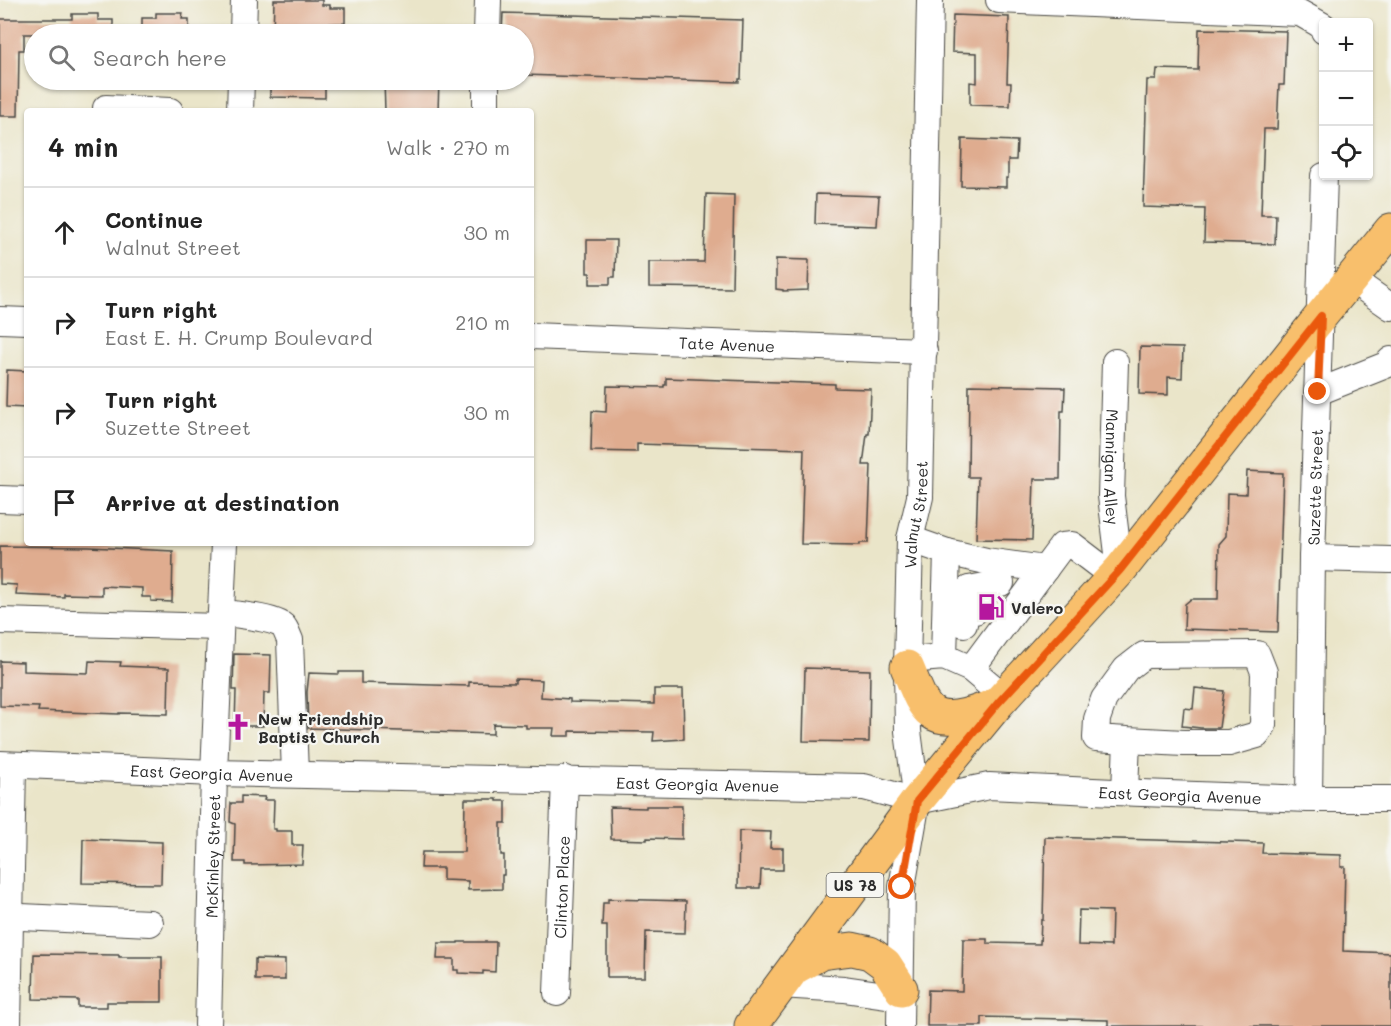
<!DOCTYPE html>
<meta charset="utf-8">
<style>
body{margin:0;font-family:Mali,sans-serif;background:#f6f6f6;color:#222}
.controls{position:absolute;right:18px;top:18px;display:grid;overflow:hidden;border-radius:6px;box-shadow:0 2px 4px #0004}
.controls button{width:54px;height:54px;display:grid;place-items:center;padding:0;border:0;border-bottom:2px solid #e0e0e0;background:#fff;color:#222;font:30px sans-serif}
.stop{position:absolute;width:18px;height:18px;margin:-14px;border:4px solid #ea580c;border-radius:50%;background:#fff}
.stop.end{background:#ea580c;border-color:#fff;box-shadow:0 2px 6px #0008}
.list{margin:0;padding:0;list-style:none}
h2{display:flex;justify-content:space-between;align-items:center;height:78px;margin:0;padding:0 24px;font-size:26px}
h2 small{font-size:20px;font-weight:400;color:#767676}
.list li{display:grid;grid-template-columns:39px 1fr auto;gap:18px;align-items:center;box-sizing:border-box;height:90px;padding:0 24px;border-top:2px solid #e0e0e0}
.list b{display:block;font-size:22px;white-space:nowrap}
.list p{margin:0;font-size:20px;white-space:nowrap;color:#767676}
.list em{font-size:20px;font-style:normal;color:#767676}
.icon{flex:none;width:33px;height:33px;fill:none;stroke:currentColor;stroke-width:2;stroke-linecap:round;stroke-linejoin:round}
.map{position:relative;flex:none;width:1391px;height:1026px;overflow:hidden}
.search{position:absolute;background:#fff;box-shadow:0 2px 4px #0004;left:24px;top:24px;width:510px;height:66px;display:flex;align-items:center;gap:15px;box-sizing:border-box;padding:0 21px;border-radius:33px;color:#767676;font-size:22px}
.panel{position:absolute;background:#fff;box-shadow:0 2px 4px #0004;left:24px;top:108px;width:510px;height:438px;border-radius:6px}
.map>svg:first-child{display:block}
.building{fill:#dfac8f;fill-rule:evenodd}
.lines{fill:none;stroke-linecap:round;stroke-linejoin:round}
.minor-casing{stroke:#484743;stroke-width:28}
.major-casing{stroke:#484743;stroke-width:35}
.minor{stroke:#fff;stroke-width:26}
.major{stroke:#f8bf6c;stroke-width:33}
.route{stroke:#ea580c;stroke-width:8}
.labels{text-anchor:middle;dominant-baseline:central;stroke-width:4.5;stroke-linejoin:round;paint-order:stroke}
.shield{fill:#f6f6f2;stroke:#686867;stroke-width:1.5}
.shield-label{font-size:15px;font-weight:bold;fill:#2b2b2b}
.street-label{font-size:16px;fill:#2b2b2b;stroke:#f6f6f2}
.poi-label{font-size:16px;font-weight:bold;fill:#2b2b2b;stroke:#f6f6f2;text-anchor:start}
</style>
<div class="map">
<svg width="1391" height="1026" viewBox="0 0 1391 1026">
<rect width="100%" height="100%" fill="#f6f6f2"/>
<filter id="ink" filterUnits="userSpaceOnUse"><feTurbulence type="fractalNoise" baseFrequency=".0167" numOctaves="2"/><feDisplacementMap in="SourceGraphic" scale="12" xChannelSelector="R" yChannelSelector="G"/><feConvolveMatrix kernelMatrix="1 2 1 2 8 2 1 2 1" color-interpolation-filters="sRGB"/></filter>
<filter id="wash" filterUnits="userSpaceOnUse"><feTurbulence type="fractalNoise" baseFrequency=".008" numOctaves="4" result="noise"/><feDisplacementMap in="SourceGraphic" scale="24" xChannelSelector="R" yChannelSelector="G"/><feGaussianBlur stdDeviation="1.35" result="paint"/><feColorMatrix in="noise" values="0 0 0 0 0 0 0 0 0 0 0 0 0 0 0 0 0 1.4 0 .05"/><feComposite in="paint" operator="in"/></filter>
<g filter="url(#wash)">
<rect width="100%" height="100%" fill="#eae5c9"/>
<g id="blocks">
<!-- building -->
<path class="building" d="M274 0H322V5H330V8H345V23L318 24V34H273Z
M156 13H183L182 19H189V34H142V18H156Z
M503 13 743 20 741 79H739V82L524 75V34H502Z
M72 14H98V20H113V34H24V50H19L18 116H0V19H72Z
M953 15 1009 17 1007 83H1011L1010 106 970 105V82L977 83V53L952 52Z
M1199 29 1286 31 1284 85H1279L1277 129H1264L1261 215H1276L1275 244 1204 242 1205 209 1143 207 1147 80H1156L1157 69 1198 70Z
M270 80H325V98L270 97Z
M384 80H439L438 111H385Z
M962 139 1017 141 1016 160H1008V178H1006V187L961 186Z
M706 194 734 195 732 288 649 287V262H704Z
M816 194 879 196 877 226 815 224Z
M587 240H616L615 277H610V284H590V273H587Z
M776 259 809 260 808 290 783 291V290L776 289Z
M1140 347 1183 348 1182 378 1168 377V395L1139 394Z
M7 370 27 371V408L6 407Z
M666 378 835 384V388L871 389 869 434H867L863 465H871L868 543H860V545L801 544 804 449 637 444V452L591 451 592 411 606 412 607 386 664 387V385H666Z
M969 385 1062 387V388H1065L1064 411H1061L1060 479H1034L1032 540 976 539 978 477H968Z
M1247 471 1283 473 1278 632 1184 629 1185 604 1191 599H1218L1219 544 1226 536 1227 493 1246 494Z
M0 546 89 547 173 551 172 602 151 601V597H142V588L102 586V595L64 594V597L16 595 17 585 0 584Z
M234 654 271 655 270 693H264L263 726H235L236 690H233Z
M0 661 23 662V671L88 673 89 661 121 662 120 666 169 668 168 714 119 713V714L38 711 39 707 0 706Z
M805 668 870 670 869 742 803 741Z
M339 672H361V683L469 686V682L515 683V679L542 680 541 697 570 699V702L654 704V689H683L684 739 653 741 654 732 570 731V736H553L554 728H526V725L493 724V734L308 728 307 692 309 673 339 674Z
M1195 688 1224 691 1219 728H1201L1182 726 1184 708 1193 709Z
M241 796 265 797 264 800H274L273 829H276V831H292V845H303L302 864 245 865V862H234L235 824 230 822 231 803H241Z
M465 799H497V801H506V823H501V855H504V875H502V889L468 890V881L443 880V868H421L422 852H464Z
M646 806H682V839L647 838V840L611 839 610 807 646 808Z
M739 831 771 832 770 848H783V870H761L760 888H738Z
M1045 837 1263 843 1262 853 1341 855V867H1345L1343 951 1391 953V1026H1108V1020L982 1017V1026H927L928 990 962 991 963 939H987V943L1040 944 1041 920H1043ZM1079 910 1112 911 1111 946 1078 945Z
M83 839 162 842 161 884 82 883Z
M608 899 686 901 685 933 646 932 645 977H607V926H602L603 903H608Z
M458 942H496L495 972 483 971V974L458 973V970H454V959H437L438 943H458Z
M34 954 119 955V957H162V1002H107V1007H78V1000L33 999Z
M255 959 285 960V980H255Z"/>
</g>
</g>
<g filter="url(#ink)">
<use href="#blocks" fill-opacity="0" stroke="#484743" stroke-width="1.5"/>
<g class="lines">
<defs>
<g id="minor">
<path d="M999 0 1300 13 1323 26 1324 31"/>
<path d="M243 34 244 0"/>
<path d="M487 34 488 0"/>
<path d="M106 108 170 111"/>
<path d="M240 111 241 80"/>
<path d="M486 111V80"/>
<path d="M1351 279 1391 307"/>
<path d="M0 320 27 321"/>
<path id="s1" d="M531 336 924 351"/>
<path id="s2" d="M1115 362 1111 496 1120 570"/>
<path d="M1318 392 1386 365 1391 360"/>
<path d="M0 499 27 500"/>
<path d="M910 539 947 552 986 561 1045 569"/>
<path d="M1312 558 1391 560"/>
<path d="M985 594 969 589 1001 583"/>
<path d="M221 613C234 614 274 618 283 626 286 629 288 636 290 640L295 774"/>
<path d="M0 621 220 627"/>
<path d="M964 624 969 589 975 611"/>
<path d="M944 657 947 552"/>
<path d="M908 660 944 657 971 669 1004 697"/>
<path d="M971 669 1062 546 1072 545 1114 577"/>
<path id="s3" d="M0 764 214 773 864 787 917 801 989 786 1114 792 1309 799H1391"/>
<path d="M1125 792 1127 740 1096 738 1097 719 1104 699 1126 669 1144 655 1257 654 1264 672 1263 726 1257 735 1229 743H1184L1127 740"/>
<path id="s4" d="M1309 799 1312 558 1324 176"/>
<path d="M0 916 150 923"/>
<path d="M781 985 844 989 900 997"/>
<path id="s5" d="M557 993 565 779"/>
<path d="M8 1026 13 765"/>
<path id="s6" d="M208 1026 214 773 224 543"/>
<path id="s7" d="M900 1026 902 887 917 801 908 731 907 667 910 539 920 497 930 0"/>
</g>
<path id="major" d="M907 667C913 680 920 704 931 712 948 725 982 711 998 703
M794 968 821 953 852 949 870 953 885 964 901 989
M751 1026 917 801 998 703 1120 570 1321 316 1391 230"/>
</defs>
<!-- minor casing -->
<use href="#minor" class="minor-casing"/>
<!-- major casing -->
<use href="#major" class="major-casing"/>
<!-- minor -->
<use href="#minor" class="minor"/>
<!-- major -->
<use href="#major" class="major"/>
</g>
</g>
<g class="lines" filter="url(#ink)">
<!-- route -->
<path class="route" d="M902 887 917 801 998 703 1120 570 1321 316 1318 392"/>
</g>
<!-- icons -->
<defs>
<symbol id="fuel-bare" viewBox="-9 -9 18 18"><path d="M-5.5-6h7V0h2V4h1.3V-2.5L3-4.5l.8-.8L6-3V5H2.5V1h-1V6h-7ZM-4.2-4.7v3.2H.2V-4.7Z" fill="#b5179e" stroke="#f6f6f2" stroke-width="2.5" paint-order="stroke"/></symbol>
<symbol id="church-bare" viewBox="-9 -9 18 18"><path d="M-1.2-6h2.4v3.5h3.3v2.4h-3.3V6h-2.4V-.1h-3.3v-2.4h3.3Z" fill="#b5179e" stroke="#f6f6f2" stroke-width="2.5" paint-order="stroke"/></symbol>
</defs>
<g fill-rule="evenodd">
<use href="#fuel-bare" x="972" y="588" width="38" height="38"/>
<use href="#church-bare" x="219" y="708" width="38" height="38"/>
</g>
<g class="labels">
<!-- shield labels -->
<rect class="shield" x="826.5" y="873" width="57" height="24" rx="4.5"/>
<g class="shield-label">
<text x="855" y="885">US 78</text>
</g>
<!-- street labels -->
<g class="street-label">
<text stroke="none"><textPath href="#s1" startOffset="196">Tate Avenue</textPath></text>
<text stroke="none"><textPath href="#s2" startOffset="105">Mannigan Alley</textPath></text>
<text stroke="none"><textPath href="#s4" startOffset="312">Suzette Street</textPath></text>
<text stroke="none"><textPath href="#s7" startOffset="514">Walnut Street</textPath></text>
<text stroke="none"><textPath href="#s3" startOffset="212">East Georgia Avenue</textPath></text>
<text stroke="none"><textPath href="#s3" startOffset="698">East Georgia Avenue</textPath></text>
<text stroke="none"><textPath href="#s3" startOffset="1184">East Georgia Avenue</textPath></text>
<text stroke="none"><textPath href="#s6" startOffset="170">McKinley Street</textPath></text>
<text stroke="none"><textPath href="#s5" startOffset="106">Clinton Place</textPath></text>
</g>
<!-- poi labels -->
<g class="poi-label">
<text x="1011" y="607">Valero</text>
<text x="258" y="718">New Friendship<tspan x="258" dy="18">Baptist Church</tspan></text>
</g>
</g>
</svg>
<div class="controls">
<button>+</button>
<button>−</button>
<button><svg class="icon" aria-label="locate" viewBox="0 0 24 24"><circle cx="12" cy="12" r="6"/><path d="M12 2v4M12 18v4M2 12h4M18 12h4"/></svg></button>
</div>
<div class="stop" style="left:902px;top:887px"></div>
<div class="stop end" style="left:1318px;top:392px"></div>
<div class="search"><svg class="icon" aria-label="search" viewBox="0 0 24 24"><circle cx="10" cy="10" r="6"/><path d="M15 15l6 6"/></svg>Search here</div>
<section class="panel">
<h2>4 min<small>Walk · 270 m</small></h2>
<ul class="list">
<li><svg class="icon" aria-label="ahead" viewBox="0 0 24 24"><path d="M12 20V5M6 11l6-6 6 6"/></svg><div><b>Continue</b><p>Walnut Street</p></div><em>30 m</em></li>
<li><svg class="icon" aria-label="right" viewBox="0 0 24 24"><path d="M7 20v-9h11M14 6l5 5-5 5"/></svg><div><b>Turn right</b><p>East E. H. Crump Boulevard</p></div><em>210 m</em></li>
<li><svg class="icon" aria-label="right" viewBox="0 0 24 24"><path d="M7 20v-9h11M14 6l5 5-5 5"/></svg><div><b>Turn right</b><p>Suzette Street</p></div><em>30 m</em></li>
<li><svg class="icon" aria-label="arrive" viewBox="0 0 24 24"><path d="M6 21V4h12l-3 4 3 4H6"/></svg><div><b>Arrive at destination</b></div></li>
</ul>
</section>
</div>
